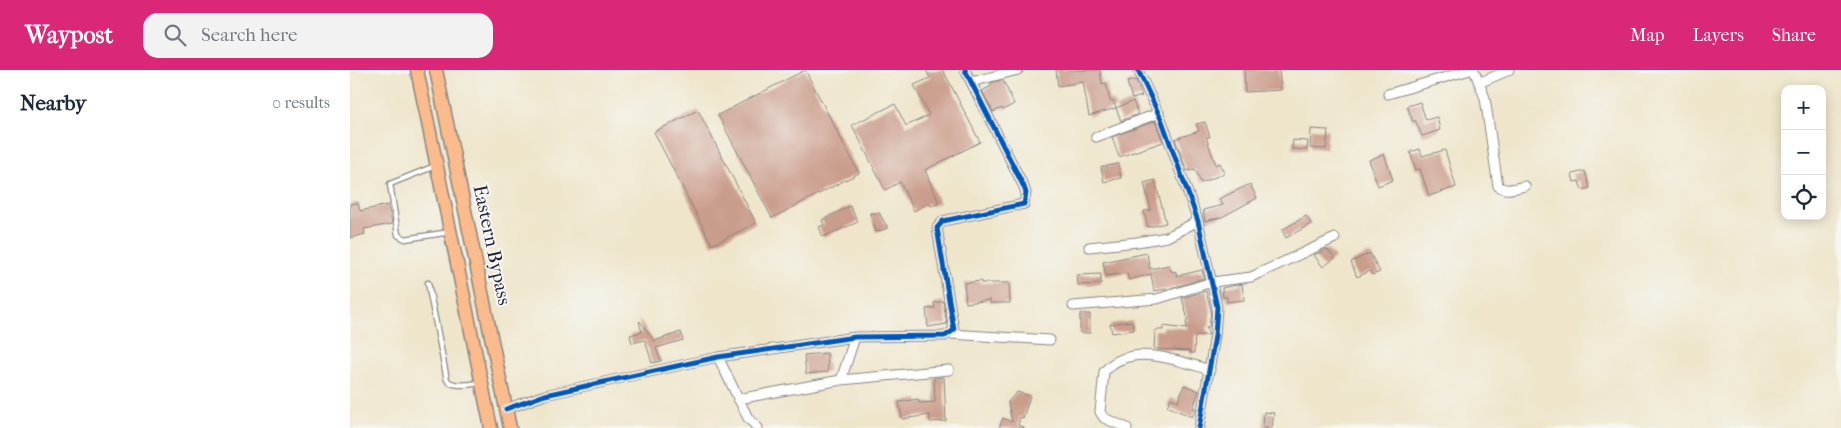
<!DOCTYPE html>
<meta charset="utf-8">
<style>
body{margin:0;font-family:"IM FELL French Canon",serif;background:#f2f2f3;color:#1f2937}
.controls{position:absolute;right:15px;top:15px;display:grid;overflow:hidden;border-radius:10px;box-shadow:0 2px 12px #0003}
.controls button{width:45px;height:45px;display:grid;place-items:center;padding:0;border:0;border-bottom:1px solid #e0e1e3;background:#fff;color:#1f2937;font:25px sans-serif}
.list{margin:0;padding:0;list-style:none}
h2{display:flex;justify-content:space-between;align-items:center;height:65px;margin:0;padding:0 20px;font-size:21px}
h2 small{font-size:16px;font-weight:400;color:#747a83}
.icon{flex:none;width:28px;height:28px;fill:none;stroke:currentColor;stroke-width:2;stroke-linecap:round;stroke-linejoin:round}
.map{position:relative;flex:none;width:1491px;height:358px;overflow:hidden}
header{display:flex;align-items:center;gap:30px;box-sizing:border-box;height:70px;padding:0 25px;background:#db2777;color:#fff}
header strong{font-size:24px}
nav{display:flex;gap:28px;margin-inline-start:auto;font-size:18px}
.search{width:350px;height:45px;background:#f2f2f3;display:flex;align-items:center;gap:12px;box-sizing:border-box;padding:0 18px;border-radius:15px;color:#747a83;font-size:19px}
main{display:flex}
aside{flex:1;background:#fff}
.map>svg:first-child{display:block}
.building{fill:#ca9c8b}
.lines{fill:none;stroke-linecap:round;stroke-linejoin:round}
.service-casing{stroke:#888482;stroke-width:7}
.minor-casing{stroke:#888482;stroke-width:11}
.primary-casing{stroke:#888482;stroke-width:15}
.service{stroke:#fff;stroke-width:4.5}
.minor{stroke:#fff;stroke-width:9}
.primary{stroke:#fbbb8c;stroke-width:12}
.cycleway-casing{stroke:#f6f6f2;stroke-width:8}
.cycleway{stroke:#0057b8;stroke-width:5}
.labels{text-anchor:middle;dominant-baseline:central;stroke-width:4;stroke-linejoin:round;paint-order:stroke}
.street-label{font-size:19px;fill:#22223b;stroke:#f6f6f2}
</style>
<header>
<strong>Waypost</strong>
<div class="search"><svg class="icon" aria-label="search" viewBox="0 0 24 24"><circle cx="10" cy="10" r="6"/><path d="M15 15l6 6"/></svg>Search here</div>
<nav><a>Map</a><a>Layers</a><a>Share</a></nav>
</header>
<main>
<aside>
<h2>Nearby<small>0 results</small></h2>
<ul class="list">
</ul>
</aside>
<div class="map">
<svg width="1491" height="358" viewBox="0 0 1491 358">
<rect width="100%" height="100%" fill="#f6f6f2"/>
<filter id="ink" filterUnits="userSpaceOnUse"><feTurbulence type="fractalNoise" baseFrequency=".02" numOctaves="2"/><feDisplacementMap in="SourceGraphic" scale="10" xChannelSelector="R" yChannelSelector="G"/><feConvolveMatrix kernelMatrix="1 2 1 2 8 2 1 2 1" color-interpolation-filters="sRGB"/></filter>
<filter id="wash" filterUnits="userSpaceOnUse"><feTurbulence type="fractalNoise" baseFrequency=".0096" numOctaves="4" result="noise"/><feDisplacementMap in="SourceGraphic" scale="20" xChannelSelector="R" yChannelSelector="G"/><feGaussianBlur stdDeviation="1.12" result="paint"/><feColorMatrix in="noise" values="0 0 0 0 0 0 0 0 0 0 0 0 0 0 0 0 0 1.4 0 .05"/><feComposite in="paint" operator="in"/></filter>
<g filter="url(#wash)">
<rect width="100%" height="100%" fill="#eee5ca"/>
<g id="blocks">
<!-- building -->
<path class="building" d="M455 0 509 103 422 148 368 45Z
M576 0H593L630 72 575 100 589 133 581 136 579 133 564 141 550 112 535 120 502 55 545 34 556 56 579 45 564 15 580 8Z
M706 0H750L752 14 756 13 760 31 763 30 766 38 739 46 733 12 708 16Z
M894 0H929L931 20 895 22Z
M653 10 664 34 653 40 652 38 643 42 632 21 641 16V13Z
M786 10 792 26 782 29 777 12Z
M783 31 788 44 771 51 766 38Z
M1070 32 1076 50 1087 47 1090 60 1072 66 1065 50 1063 52 1057 36Z
M348 40 406 153 362 175 304 62Z
M805 51 813 72 769 87 762 67Z
M855 52 860 67H856L866 95 870 93 875 103 851 113 845 99 837 101 825 69 849 61 846 54Z
M961 59 978 60 976 79 960 78Z
M943 70 958 71 957 80 942 79Z
M1070 79 1072 86 1095 80 1106 117 1079 126 1070 99 1066 100 1060 82Z
M1034 84 1043 110 1028 116 1019 90Z
M768 94 771 108 754 112 751 97Z
M1235 101 1240 118 1232 120 1229 111 1224 112 1222 104Z
M805 110 816 153 798 157 794 141 801 140 794 113Z
M900 114 907 128 872 147 855 151 853 140 873 135 869 129Z
M8 133 10 141 38 135 42 154 14 159 15 164 0 168V134Z
M500 136 508 152 473 167 469 157 474 155 472 150Z
M520 143H529L538 158 526 162Z
M956 146 961 154 936 168 932 160Z
M977 179 985 188 973 197 964 185Z
M797 183 800 199 819 195 821 201 826 202 827 206 852 200 854 208 818 219 804 221 801 204 779 210 777 203 756 206 753 192Z
M1020 183 1030 202 1022 205 1020 201 1007 207 1001 192Z
M751 204V214L728 215 727 205Z
M631 211V213H659L660 233H640V230L616 233 614 213Z
M892 214 894 230 877 232V227H873L872 218Z
M856 221 861 240 859 257H856L859 265H845L844 283H840V281L804 279 805 260H813V256L837 259 836 250H838L832 228Z
M593 231 597 254 578 257 576 239 585 238 584 233Z
M730 244H740V263H730Z
M290 251 304 271 331 262 333 270 306 278 311 291 302 293 295 270 282 273 280 265 292 262 289 252Z
M782 251 784 260 762 263 760 254Z
M477 283 478 302 456 304 454 285Z
M594 307 596 351 580 352V345L552 349 549 332 568 329 569 333 585 332 584 308Z
M834 315 849 321 843 338 846 339 842 347 817 336 821 328 828 331Z
M667 322 680 326 673 348 670 347 668 355 675 358H649L653 348 662 352 658 332Z
M914 342 924 343 922 358H913Z"/>
</g>
</g>
<g filter="url(#ink)">
<use href="#blocks" fill-opacity="0" stroke="#888482" stroke-width="1"/>
<g class="lines">
<defs>
<path id="service" d="M85 96 40 114 48 165 55 169 100 162
M78 213 97 310C104 318 120 314 130 313"/>
<path id="minor" d="M788 0 812 51 848 151 867 237 865 266 849 358
M1124 0 1135 28 1148 116C1155 122 1166 118 1175 116
M621 12 668 0
M1129 13 1159 0
M1038 24 1120 0
M746 67 809 43
M739 177 787 172 817 167 848 151
M723 236 807 229 862 212 901 207 985 168
M600 264 700 270
M368 287 398 348 408 358
M491 310 505 267
M388 329 491 310 599 300
M156 339 195 325 368 287 505 267 595 266 604 260 587 158 593 151 674 134 676 123 674 117 615 0
M777 358 754 348 750 342 754 302C779 271 829 291 860 300"/>
<path id="primary" d="M67 0 141 358
M86 0 160 358"/>
</defs>
<!-- service casing -->
<use href="#service" class="service-casing"/>
<!-- minor casing -->
<use href="#minor" class="minor-casing"/>
<!-- primary casing -->
<use href="#primary" class="primary-casing"/>
<!-- service -->
<use href="#service" class="service"/>
<!-- minor -->
<use href="#minor" class="minor"/>
<!-- primary -->
<use href="#primary" class="primary"/>
<defs>
<path id="cycleway" d="M788 0 812 51 848 151 867 237 865 266 849 358
M156 339 195 325 368 287 505 267 595 266 604 260 587 158 593 151 674 134 676 123 674 117 615 0"/>
</defs>
<!-- cycleway casing -->
<use href="#cycleway" class="cycleway-casing"/>
<!-- cycleway -->
<use href="#cycleway" class="cycleway"/>
</g>
</g>
<g class="labels">
<!-- street labels -->
<g class="street-label">
<text transform="translate(142 175) rotate(78)">Eastern Bypass</text>
</g>
</g>
</svg>
<div class="controls">
<button>+</button>
<button>−</button>
<button><svg class="icon" aria-label="locate" viewBox="0 0 24 24"><circle cx="12" cy="12" r="6"/><path d="M12 2v4M12 18v4M2 12h4M18 12h4"/></svg></button>
</div>
</div>
</main>
